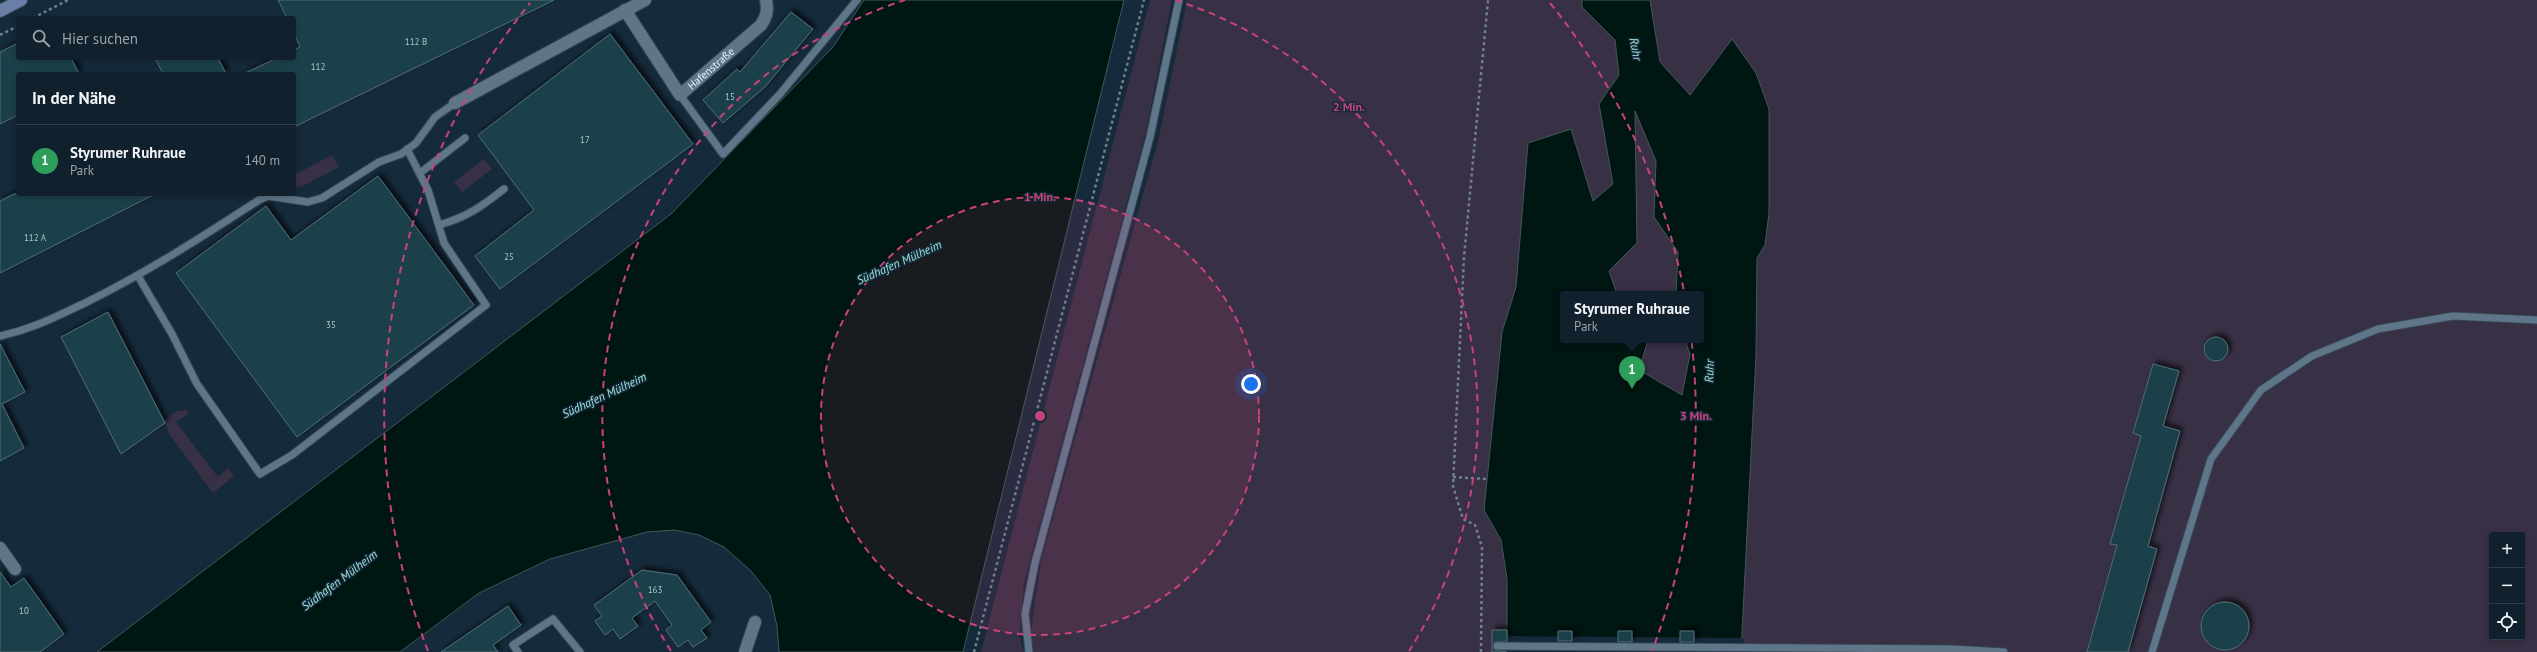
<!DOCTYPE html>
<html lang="de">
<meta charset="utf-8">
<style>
body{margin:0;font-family:"PT Sans",sans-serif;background:#1e2d38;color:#f1f3f6}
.controls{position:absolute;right:12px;bottom:12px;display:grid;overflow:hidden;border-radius:4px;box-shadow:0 2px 6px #0003}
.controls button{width:36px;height:36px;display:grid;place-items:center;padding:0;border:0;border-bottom:1px solid #303e48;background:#10202c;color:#f1f3f6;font:20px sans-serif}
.you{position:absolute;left:1251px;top:384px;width:14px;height:14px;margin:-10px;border:3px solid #fff;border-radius:50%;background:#1a73e8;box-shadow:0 0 0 6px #1a73e833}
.badge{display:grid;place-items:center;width:26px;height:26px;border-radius:50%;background:#1a73e8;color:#fff;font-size:13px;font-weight:700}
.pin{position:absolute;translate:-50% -33px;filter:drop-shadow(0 1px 2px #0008)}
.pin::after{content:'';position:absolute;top:21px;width:14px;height:12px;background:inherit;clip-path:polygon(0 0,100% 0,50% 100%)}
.popup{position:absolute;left:1560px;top:291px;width:144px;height:52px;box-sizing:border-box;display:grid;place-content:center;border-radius:4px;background:#10202c;filter:drop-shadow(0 1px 3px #0005);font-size:13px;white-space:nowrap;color:#9ca3a9}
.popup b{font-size:15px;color:#f1f3f6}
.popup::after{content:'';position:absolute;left:50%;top:100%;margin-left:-8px;border:8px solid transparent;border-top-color:#10202c}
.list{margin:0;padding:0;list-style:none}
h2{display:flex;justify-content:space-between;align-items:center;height:52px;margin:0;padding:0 16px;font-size:17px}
h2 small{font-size:13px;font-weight:400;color:#9ca3a9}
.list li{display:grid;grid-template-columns:26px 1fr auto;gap:12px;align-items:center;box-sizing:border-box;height:72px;padding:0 16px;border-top:1px solid #303e48}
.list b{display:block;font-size:15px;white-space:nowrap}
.list p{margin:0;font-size:13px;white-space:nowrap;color:#9ca3a9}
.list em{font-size:13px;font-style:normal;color:#9ca3a9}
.icon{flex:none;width:22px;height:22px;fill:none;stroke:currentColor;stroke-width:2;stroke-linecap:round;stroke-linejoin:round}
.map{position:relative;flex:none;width:2537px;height:652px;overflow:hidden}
.search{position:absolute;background:#10202c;box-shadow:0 2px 6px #0003;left:16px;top:16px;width:280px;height:44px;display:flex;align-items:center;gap:10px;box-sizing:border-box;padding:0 14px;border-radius:4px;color:#9ca3a9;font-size:15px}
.panel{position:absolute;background:#10202c;box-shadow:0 2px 6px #0003;left:16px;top:72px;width:280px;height:124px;border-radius:4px}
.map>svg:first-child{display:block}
.green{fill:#383044;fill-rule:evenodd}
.water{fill:#001613;stroke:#445759;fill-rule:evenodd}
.pier{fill:#152a3a}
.building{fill:#1e4048;stroke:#4e6f77;filter:url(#shadow)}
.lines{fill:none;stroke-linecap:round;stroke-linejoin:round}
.lane-casing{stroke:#374755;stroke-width:9}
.street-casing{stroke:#374755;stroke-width:14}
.secondary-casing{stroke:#374755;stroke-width:14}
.path{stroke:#6f808e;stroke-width:2.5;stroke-dasharray:3 3;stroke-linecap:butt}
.lane{stroke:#5f7689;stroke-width:7}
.street{stroke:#5f7689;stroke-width:12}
.secondary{stroke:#6a7fa8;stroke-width:12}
.ring{fill:none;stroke:#c9437b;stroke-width:2;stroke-dasharray:7 5}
.labels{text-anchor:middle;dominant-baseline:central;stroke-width:3;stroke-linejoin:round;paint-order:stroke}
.number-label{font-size:9px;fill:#b2c4ce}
.street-label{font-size:11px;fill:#e3f0fb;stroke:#152a3a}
.water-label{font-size:12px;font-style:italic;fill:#9de3d7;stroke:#152a3a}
.centre{fill:#c9437b;stroke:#152a3a;stroke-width:2}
.ring-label{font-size:12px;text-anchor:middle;font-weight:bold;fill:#c9437b;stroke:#152a3a;stroke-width:3;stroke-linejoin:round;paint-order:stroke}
</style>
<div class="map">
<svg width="2537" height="652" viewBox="0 0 2537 652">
<defs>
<filter id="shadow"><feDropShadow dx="3.5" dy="-3.5" stdDeviation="2" flood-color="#0009"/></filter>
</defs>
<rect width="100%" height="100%" fill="#152a3a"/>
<!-- green -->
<path class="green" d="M1150 0H1172L1146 132 1024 583 1019 636 1024 652H981Z
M1187 0H2537V652H1028L1041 561 1159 137ZM1563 294H1701V340H1563ZM2492 535H2522V637H2492Z
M332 155 339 167 303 186 294 188V175Z
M484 159 492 169 462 192 454 182Z
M186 410 188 414 176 422 179 426 218 477 228 468 234 476 213 493 169 434 164 420 177 411Z"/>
<!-- water -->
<path class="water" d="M864 0H1124L963 652H779L777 626 770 595 751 571 724 547 699 535 674 530 647 532 550 559 479 593 400 652H97L671 214 833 47Z
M1582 0H1650L1660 62 1690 95 1732 39 1756 73 1769 109V213L1765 245 1757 258 1756 355 1741 652H1507V579L1501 540 1484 510 1502 332 1516 287 1528 143 1571 129 1593 201 1613 184 1599 104 1619 75 1615 40 1582 7ZM1635 111 1656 161 1654 217 1678 252 1676 294H1701V340H1685L1690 354 1682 395 1639 370 1648 340H1563V294H1617L1609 271 1637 243Z"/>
<!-- pier -->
<path class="pier" d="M1505 636 1744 638 1743 652H1505Z"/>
<!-- building -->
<path class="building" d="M278 0H554L294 127V74H243L277 58H294V50L300 47 294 33V18H287Z
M791 12 813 29 765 87 723 123 703 100 737 69 740 72Z
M610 34 693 144 500 289 475 256 534 210 478 135Z
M18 43V58H71L79 74H18V115L0 124V52Z
M155 58H218L226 74H163Z
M378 176 474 305 297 437 176 273 266 206 291 240Z
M14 194H155L0 273V201Z
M108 312 165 423 121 454 61 337Z
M2204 349a12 12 0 1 1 24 0a12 12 0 1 1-24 0Z
M0 344 25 392 2 404 24 448 0 461Z
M2153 364 2179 371 2163 426 2180 431 2148 546 2157 549 2128 652H2087L2117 545 2110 544 2141 436 2133 433Z
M642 570 677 575 711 622 701 630 707 638 693 647 688 640 678 647 666 630 672 625 655 601 632 618 638 626 620 639 613 629 605 635 595 621 602 616 594 605Z
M0 572 11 587 24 578 64 634 40 652H0Z
M2201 626a24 24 0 1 1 48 0a24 24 0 1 1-48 0Z
M508 606 521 625 493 645 498 652H441Z
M1492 630H1507V641L1495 642 1492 646 1495 650 1507 652H1492Z
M1558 631H1572V641H1558Z
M1618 631H1632V642H1618Z
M1680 631H1694V642H1680Z"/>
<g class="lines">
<defs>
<path id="lane" d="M680 95 723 154 780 94 857 0
M420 173 465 138
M439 225C467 217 481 207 504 189
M138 276 172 334 197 384 260 474 292 455 486 305 444 243 428 190 407 149
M0 336C33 329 55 317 85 303 146 273 202 237 259 200L268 196 308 202 322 198 379 162 401 154 416 143 435 117 455 103
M1497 646 1951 649 2004 652
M518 652 513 645 553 619 580 652
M1029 652 1025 614 1035 563 1150 137 1179 0
M2152 652 2211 459 2261 390 2312 356 2378 329 2453 316 2537 320"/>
<g id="street">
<path id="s1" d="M625 10 680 95 761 25C767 16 768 10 766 0"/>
<path d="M455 103 645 0"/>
<path d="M0 548 15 569"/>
<path d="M745 652 755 622"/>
</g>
<path id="secondary" d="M0 11 21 0"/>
</defs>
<!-- lane casing -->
<use href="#lane" class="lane-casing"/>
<!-- street casing -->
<use href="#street" class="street-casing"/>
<!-- secondary casing -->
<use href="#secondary" class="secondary-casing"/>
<!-- path -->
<path class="path" d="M33 18 68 0
M0 35 18 26
M1453 477 1487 479
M974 652 1144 0
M1481 652 1482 547 1475 525 1463 519 1453 486 1464 257 1488 0"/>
<!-- lane -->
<use href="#lane" class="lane"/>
<!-- street -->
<use href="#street" class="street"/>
<!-- secondary -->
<use href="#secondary" class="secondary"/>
</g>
<!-- distance rings -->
<circle cx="1040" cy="416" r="219" fill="#c9437b" fill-opacity=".12"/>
<g class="ring">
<circle cx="1040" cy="416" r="219"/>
<path d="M671 651A437 437 0 0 1 905 0M1175 0A437 437 0 0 1 1409 651"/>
<path d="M428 651A656 656 0 0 1 530 3M1550 3A656 656 0 0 1 1652 651"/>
</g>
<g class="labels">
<!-- number labels -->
<g class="number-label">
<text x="416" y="41">112 B</text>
<text x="318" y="66">112</text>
<text x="730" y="96">15</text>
<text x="585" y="139">17</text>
<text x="35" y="237">112 A</text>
<text x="509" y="256">25</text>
<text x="331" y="324">35</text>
<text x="655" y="589">163</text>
<text x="24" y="610">10</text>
</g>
<!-- street labels -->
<g class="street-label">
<text stroke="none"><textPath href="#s1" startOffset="142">Hafenstraße</textPath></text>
</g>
<!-- water labels -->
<g class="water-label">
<text transform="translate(1636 49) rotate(80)">Ruhr</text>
<text transform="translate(899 262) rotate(-24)">Südhafen Mülheim</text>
<text transform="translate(1709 371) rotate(-88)">Ruhr</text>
<text transform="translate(604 395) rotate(-25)">Südhafen Mülheim</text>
<text transform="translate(339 580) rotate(-37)">Südhafen Mülheim</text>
</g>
</g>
<circle cx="1040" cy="416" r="6" class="centre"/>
<g class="ring-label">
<text x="1349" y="111">2 Min.</text>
<text x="1040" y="201">1 Min.</text>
<text x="1696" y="420">3 Min.</text>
</g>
</svg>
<div class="controls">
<button>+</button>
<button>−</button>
<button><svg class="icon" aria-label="locate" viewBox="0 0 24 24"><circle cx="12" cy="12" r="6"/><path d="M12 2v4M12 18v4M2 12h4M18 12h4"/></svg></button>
</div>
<div class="you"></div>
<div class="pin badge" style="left:1632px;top:389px;background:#2e9e5b">1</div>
<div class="popup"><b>Styrumer Ruhraue</b>Park</div>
<div class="search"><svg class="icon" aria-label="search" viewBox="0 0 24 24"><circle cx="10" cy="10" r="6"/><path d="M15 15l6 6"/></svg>Hier suchen</div>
<section class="panel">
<h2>In der Nähe<small></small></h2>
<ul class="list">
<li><span class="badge" style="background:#2e9e5b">1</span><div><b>Styrumer Ruhraue</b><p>Park</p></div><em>140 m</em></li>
</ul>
</section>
</div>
